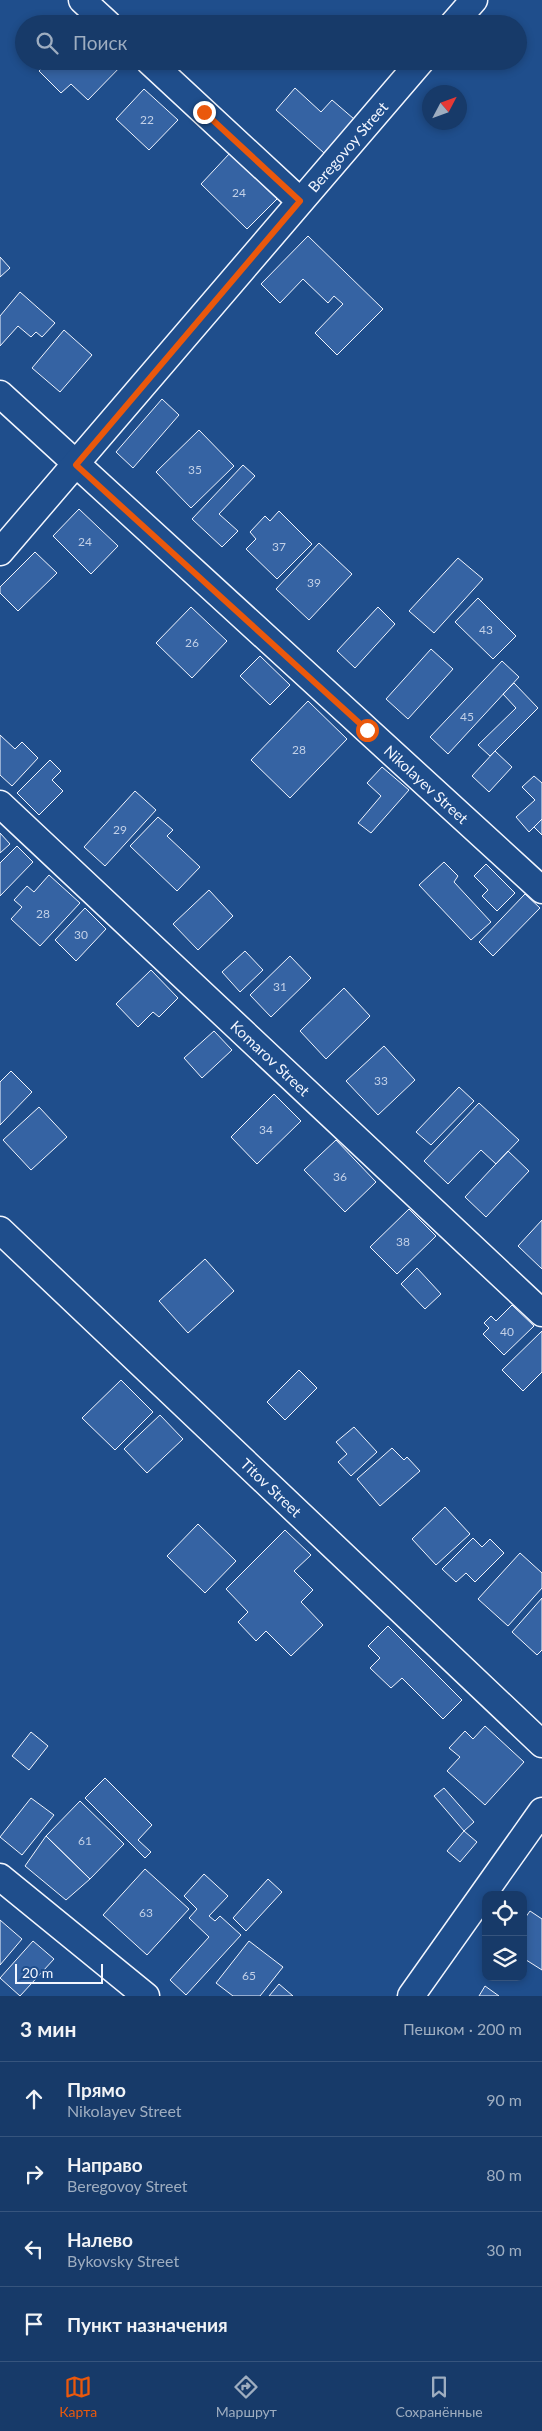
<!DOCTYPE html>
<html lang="ru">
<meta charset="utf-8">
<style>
body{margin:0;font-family:Lato,sans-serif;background:#244571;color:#f1f3f6}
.controls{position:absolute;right:15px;bottom:15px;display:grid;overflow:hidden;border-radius:10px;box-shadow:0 2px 8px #0003}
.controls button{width:45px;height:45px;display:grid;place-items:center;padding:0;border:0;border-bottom:1px solid #36547d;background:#173a69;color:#f1f3f6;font:25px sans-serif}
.compass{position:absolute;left:422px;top:85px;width:45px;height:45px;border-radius:50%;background:#173a69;box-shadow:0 2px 8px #0003;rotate:49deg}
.scale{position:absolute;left:15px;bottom:12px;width:88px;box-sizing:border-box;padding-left:5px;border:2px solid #f2f6ff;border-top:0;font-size:14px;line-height:18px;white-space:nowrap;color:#f2f6ff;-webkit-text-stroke:4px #1f4e8c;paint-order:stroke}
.stop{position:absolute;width:15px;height:15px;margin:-11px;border:4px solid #ea580c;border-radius:50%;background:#fff}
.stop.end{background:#ea580c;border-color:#fff;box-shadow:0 1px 5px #0008}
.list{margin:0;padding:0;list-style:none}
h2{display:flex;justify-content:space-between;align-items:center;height:65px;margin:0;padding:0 20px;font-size:21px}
h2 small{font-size:16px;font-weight:400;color:#9eadc0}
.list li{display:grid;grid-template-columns:32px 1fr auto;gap:15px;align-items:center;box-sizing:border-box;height:75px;padding:0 20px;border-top:1px solid #36547d}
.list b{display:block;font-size:19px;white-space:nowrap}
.list p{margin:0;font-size:16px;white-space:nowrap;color:#9eadc0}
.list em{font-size:16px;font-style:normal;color:#9eadc0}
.icon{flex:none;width:28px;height:28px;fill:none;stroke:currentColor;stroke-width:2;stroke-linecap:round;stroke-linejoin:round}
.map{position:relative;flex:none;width:542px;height:1996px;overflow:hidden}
.search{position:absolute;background:#173a69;box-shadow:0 2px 8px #0003;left:15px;right:15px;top:15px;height:55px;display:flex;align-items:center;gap:12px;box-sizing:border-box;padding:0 18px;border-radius:28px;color:#9eadc0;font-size:19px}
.sheet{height:365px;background:#173a69}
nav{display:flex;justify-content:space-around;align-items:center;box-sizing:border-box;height:70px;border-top:1px solid #36547d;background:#173a69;font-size:14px;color:#9eadc0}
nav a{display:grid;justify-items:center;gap:2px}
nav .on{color:#ea580c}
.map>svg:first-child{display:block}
.building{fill:#3563a3;stroke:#f2f6ff}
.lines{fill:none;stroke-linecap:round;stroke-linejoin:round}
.minor-casing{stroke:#f2f6ff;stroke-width:29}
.minor{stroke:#1f4e8c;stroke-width:26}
.route{stroke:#ea580c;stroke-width:6}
.labels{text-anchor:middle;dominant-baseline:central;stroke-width:4;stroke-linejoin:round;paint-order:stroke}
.number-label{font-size:12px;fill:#c3d1e8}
.street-label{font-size:15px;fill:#f2f6ff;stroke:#1f4e8c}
</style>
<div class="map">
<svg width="542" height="1996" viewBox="0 0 542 1996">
<rect width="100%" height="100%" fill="#1f4e8c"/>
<!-- building -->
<path class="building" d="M49 61H124L125 62 88 100 71 84 61 93 39 71Z
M295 88 321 112 332 100 354 119 324 153 276 110Z
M144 89 178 120 149 150 116 119Z
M230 153 277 199 247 229 201 184Z
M308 236 383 309 337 355 315 333 343 304 334 296 328 303 303 279 280 303 261 284Z
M0 257 10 268 0 277Z
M20 292 55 323 42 337 36 332 31 337 18 326 0 346V316Z
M64 330 92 355 60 392 32 368Z
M162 399 179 415 133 468 116 452Z
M199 430 234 466 191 508 156 472Z
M243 465 255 476 219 514 238 531 222 547 192 519Z
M79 509 118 546 91 574 53 536Z
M279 511 312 544 277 579 246 549 256 539 250 532 265 516 270 521Z
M319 543 352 574 309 620 276 589Z
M35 552 57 573 18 611 0 593V587Z
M458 558 483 579 434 633 409 611Z
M478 598 516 636 493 659 455 622Z
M191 607 227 641 192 678 156 643Z
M378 607 395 624 355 668 337 651Z
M431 649 453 669 408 719 386 699Z
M260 656 290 685 270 705 240 676Z
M502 661 519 677 448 754 430 737Z
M514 683 538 708 490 756 478 745 516 708 503 694Z
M308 701 347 739 290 798 251 760Z
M0 735 15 749 22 742 38 758 12 786 0 775Z
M495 751 512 767 489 792 472 776Z
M50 760 61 771 52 780 63 791 39 815 17 793Z
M382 767 409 790 371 833 358 823 381 796 367 783Z
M534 776 542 783V819L529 832 516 817 535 800 522 787Z
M135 791 156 810 105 866 84 847Z
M158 817 173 830 167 836 200 867 177 891 130 846Z
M542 819V835L534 827Z
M0 833 10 844 0 853Z
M17 846 33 862 0 896V863Z
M444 862 458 876 454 882 491 922 471 940 419 885Z
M486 864 515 893 497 911 482 896 488 890 474 876Z
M49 875 80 903 40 946 11 919 22 907 14 900 27 886 34 892Z
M209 890 233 916 198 950 173 924Z
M525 894 540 908 493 956 479 942Z
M85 908 106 929 76 961 55 940Z
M245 951 263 970 240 992 222 972Z
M290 956 311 978 271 1017 250 995Z
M151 970 178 998 159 1017 153 1012 138 1027 116 1004Z
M344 988 370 1016 326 1059 300 1031Z
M214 1031 232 1050 202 1078 184 1058Z
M384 1046 415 1080 378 1115 346 1081Z
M11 1071 32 1092 0 1125V1082Z
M459 1087 474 1101 431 1145 416 1132Z
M274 1094 301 1121 257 1164 231 1137Z
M479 1103 519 1140 496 1164 481 1150 448 1184 424 1161Z
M39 1107 67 1137 31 1170 3 1140Z
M336 1140 376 1182 345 1212 304 1170Z
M508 1151 529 1171 486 1217 465 1197Z
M409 1209 436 1236 397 1274 370 1247Z
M542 1220V1269L518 1246Z
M205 1259 234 1291 188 1333 159 1301Z
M417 1268 441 1294 425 1309 401 1284Z
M512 1305 534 1326 504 1355 483 1334 489 1328 484 1323 491 1316 496 1321Z
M542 1331V1372L523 1391 502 1370Z
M299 1370 317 1388 285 1420 267 1402Z
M121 1380 153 1412 115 1450 82 1418Z
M160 1415 183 1439 147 1473 124 1449Z
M354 1427 377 1452 351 1476 338 1462 347 1454 336 1442Z
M392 1448 404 1460 407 1457 420 1471 380 1506 357 1479Z
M445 1507 470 1534 436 1565 412 1539Z
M198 1524 236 1561 205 1593 167 1556Z
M285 1530 311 1555 294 1571 313 1590 301 1602 323 1625 291 1656 266 1631 256 1641 238 1622 248 1612 226 1589Z
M473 1538 482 1547 490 1539 504 1553 475 1582 466 1573 456 1582 442 1569Z
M520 1553 542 1573V1588L508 1626 478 1599Z
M542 1598V1650L537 1655 512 1632Z
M388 1626 462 1700 443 1719 402 1678 391 1688 370 1668 380 1658 368 1646Z
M485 1726 524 1762 485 1805 447 1771 460 1757 449 1748 465 1731 473 1739Z
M31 1732 48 1746 29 1770 12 1756Z
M105 1778 152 1825 138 1840 151 1852 145 1858 85 1798Z
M444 1788 474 1822 464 1831 434 1796Z
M31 1798 54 1815 22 1855 0 1837Z
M80 1801 124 1844 90 1879 46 1836Z
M464 1831 477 1842 460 1862 447 1851Z
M46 1836 90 1879 66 1900 25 1866Z
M145 1869 189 1909 147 1955 103 1915Z
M204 1874 228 1896 209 1916 215 1921 220 1916 241 1935 186 1995 170 1980 209 1937 189 1918 197 1909 184 1896Z
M268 1879 282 1892 246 1931 233 1918Z
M530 1911 542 1919V1970L523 1958V1921Z
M0 1920 22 1939 0 1965Z
M33 1941 54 1959 20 1996 0 1978Z
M249 1941 283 1967 260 1996H233L216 1983Z
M279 1984 293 1996H269Z
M485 1986 499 1996H479Z"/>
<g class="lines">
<defs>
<g id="minor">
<path d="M82 0 108 24"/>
<path d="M453 24 474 0"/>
<path d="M149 61 300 201"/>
<path id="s1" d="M0 394 542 890"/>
<path id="s2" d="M0 552 421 61"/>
<path id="s3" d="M0 804 542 1313"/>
<path id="s4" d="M0 1230 542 1744"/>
<path d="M0 1877 146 1996"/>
<path d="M411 1996 542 1811"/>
</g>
</defs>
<!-- minor casing -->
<use href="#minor" class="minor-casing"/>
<!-- minor -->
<use href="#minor" class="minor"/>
</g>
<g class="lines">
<!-- route -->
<path class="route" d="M204 112 300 201 76 465 367 730"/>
</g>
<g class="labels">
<!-- number labels -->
<g class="number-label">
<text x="147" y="119">22</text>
<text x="239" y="192">24</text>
<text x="195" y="469">35</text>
<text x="85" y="541">24</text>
<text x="279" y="546">37</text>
<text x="314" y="582">39</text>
<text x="486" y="629">43</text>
<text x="192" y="642">26</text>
<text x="467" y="716">45</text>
<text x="299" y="749">28</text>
<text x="120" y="829">29</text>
<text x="43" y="913">28</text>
<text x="81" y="934">30</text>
<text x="280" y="986">31</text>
<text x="381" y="1080">33</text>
<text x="266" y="1129">34</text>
<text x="340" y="1176">36</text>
<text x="403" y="1241">38</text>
<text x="507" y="1331">40</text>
<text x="85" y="1840">61</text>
<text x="146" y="1912">63</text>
<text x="249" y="1975">65</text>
</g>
<!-- street labels -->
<g class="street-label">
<text stroke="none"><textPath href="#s2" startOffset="534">Beregovoy Street</textPath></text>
<text stroke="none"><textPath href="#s1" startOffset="578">Nikolayev Street</textPath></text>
<text stroke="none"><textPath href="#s3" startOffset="371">Komarov Street</textPath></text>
<text stroke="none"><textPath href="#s4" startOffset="374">Titov Street</textPath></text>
</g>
</g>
</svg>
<div class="controls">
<button><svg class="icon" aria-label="locate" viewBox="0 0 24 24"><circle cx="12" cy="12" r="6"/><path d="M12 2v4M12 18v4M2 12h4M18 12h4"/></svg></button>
<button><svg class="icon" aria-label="layers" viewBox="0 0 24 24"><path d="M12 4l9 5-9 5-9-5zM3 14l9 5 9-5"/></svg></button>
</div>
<svg class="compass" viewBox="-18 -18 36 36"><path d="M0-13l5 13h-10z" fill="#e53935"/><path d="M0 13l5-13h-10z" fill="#9eadc0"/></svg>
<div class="scale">20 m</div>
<div class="stop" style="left:367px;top:730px"></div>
<div class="stop end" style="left:204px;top:112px"></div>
<div class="search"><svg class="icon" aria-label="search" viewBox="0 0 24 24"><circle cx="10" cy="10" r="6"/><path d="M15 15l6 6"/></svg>Поиск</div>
</div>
<section class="sheet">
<h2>3 мин<small>Пешком · 200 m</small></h2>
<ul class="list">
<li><svg class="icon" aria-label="ahead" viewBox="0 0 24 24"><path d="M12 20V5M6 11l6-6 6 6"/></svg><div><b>Прямо</b><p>Nikolayev Street</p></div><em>90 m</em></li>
<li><svg class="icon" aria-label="right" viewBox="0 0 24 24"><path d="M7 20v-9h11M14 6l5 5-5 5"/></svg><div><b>Направо</b><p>Beregovoy Street</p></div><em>80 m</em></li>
<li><svg class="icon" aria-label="left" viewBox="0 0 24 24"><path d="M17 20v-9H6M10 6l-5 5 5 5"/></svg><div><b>Налево</b><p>Bykovsky Street</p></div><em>30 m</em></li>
<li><svg class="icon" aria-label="arrive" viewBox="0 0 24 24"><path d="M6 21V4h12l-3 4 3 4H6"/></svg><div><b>Пункт назначения</b></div></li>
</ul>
</section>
<nav>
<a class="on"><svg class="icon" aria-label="map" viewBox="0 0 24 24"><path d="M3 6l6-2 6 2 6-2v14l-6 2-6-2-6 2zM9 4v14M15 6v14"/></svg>Карта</a>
<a><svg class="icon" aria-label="directions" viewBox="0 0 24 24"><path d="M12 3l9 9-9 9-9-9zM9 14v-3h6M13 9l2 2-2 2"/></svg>Маршрут</a>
<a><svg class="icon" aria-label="saved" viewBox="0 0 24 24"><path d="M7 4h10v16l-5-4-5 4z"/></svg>Сохранённые</a>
</nav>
